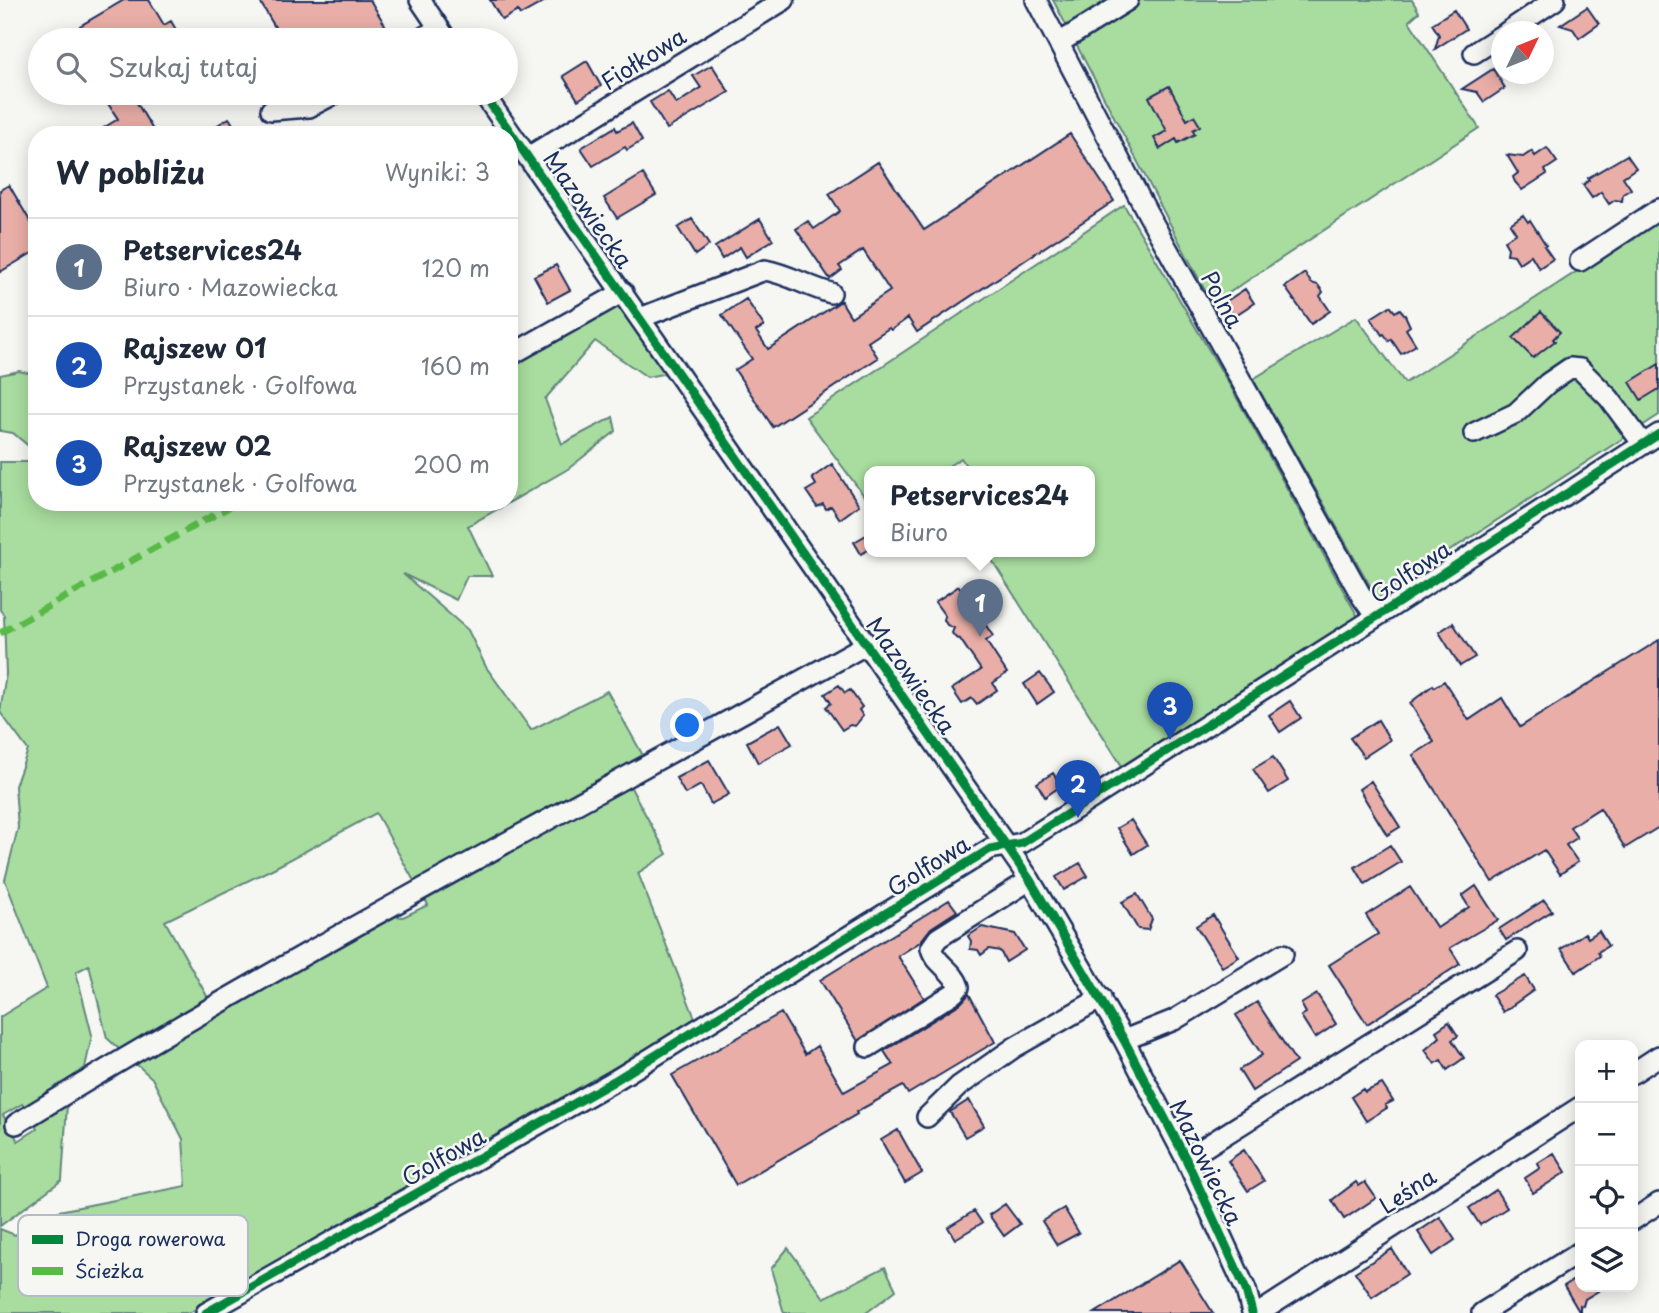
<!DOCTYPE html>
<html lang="pl">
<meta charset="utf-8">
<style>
body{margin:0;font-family:"Playpen Sans",sans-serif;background:#f2f2f3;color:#1f2937}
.controls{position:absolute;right:21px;bottom:21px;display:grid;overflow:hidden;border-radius:14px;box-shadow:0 4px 18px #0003}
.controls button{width:63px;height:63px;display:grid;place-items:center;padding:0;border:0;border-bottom:2px solid #e0e1e3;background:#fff;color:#1f2937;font:35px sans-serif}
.compass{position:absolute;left:1491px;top:21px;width:63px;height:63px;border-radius:50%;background:#fff;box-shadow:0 4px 18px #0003;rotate:47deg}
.you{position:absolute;left:688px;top:726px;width:24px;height:24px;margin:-18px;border:5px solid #fff;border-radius:50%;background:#1a73e8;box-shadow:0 0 0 10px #1a73e833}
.badge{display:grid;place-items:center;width:46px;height:46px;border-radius:50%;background:#ea580c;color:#fff;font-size:23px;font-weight:700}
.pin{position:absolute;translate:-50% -58px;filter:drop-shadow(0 2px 4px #0008)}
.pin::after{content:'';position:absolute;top:37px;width:24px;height:21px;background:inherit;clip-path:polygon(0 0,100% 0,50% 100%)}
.popup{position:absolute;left:864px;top:466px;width:231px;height:91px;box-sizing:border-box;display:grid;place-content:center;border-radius:14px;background:#fff;filter:drop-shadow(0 2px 5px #0005);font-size:23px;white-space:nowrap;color:#747a83}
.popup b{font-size:26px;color:#1f2937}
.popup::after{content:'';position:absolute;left:50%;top:100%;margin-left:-14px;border:14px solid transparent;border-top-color:#fff}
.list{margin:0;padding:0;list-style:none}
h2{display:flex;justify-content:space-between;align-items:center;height:91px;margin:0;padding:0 28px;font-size:30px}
h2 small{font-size:23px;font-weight:400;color:#747a83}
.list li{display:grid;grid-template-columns:46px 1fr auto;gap:21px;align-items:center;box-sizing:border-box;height:98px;padding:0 28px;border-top:2px solid #e0e1e3}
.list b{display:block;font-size:26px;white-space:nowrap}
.list p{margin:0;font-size:23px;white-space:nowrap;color:#747a83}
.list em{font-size:23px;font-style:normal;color:#747a83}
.icon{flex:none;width:38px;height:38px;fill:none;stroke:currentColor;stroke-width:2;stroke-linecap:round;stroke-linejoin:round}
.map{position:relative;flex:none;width:1659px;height:1313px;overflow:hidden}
.search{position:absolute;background:#fff;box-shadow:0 4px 18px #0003;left:28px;top:28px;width:490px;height:77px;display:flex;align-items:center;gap:18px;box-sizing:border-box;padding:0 24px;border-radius:38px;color:#747a83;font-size:26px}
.panel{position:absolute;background:#fff;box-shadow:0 4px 18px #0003;left:28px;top:126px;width:490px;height:385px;border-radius:28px}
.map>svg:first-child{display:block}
.green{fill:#a9dd9f;stroke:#62867e;stroke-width:2}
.building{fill:#e9aea7;stroke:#1b2f5e;stroke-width:2}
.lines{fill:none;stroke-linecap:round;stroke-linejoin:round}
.minor-casing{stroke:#1b2f5e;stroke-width:24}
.minor{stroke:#f6f6f2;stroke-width:19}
.quiet{stroke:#58b947;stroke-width:7;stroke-dasharray:14 7;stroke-linecap:butt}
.cycleway-casing{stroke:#f6f6f2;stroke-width:13}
.cycleway{stroke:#00873e;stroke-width:9}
.labels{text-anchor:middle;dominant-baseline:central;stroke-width:5;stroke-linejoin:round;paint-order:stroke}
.street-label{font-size:23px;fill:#1b2f5e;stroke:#f6f6f2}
.key{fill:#f6f6f2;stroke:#b4bac6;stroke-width:2}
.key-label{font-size:19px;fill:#1b2f5e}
</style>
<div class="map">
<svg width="1659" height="1313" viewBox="0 0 1659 1313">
<rect width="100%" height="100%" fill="#f6f6f2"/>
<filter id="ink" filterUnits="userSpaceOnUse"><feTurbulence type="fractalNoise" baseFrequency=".0143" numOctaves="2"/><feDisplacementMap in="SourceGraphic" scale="14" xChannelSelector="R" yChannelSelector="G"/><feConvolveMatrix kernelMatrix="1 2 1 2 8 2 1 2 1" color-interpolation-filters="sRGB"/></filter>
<g filter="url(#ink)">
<!-- green -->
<path class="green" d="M1053 0H1412L1419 12 1409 21 1479 128 1212 304Z
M1124 205 1233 391 1358 617 1122 766 990 557 999 551H1090V471H970L961 458 941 471H870V504L806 417Z
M1659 218V415L1377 598 1253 379 1356 317 1405 383Z
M614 288 672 372 647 377 595 341 545 399 562 444 613 417 616 431 568 469 468 526 492 576H467L456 600 403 574 468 630 486 667 531 730 607 691 645 759 414 881 376 813 276 867 165 921 208 998 120 1050 107 1038 89 965 76 972 92 1035 85 1068 26 1108 22 1104 3 1115 18 1141 37 1129 35 1125 67 1105 62 1180 0 1226V1017L47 988 5 880 18 828 15 786 28 750 0 712 6 674 4 615 0 610V462H37V502H509V353Z
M19 371 37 375V453L13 433 0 431V375Z
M630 786 667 854 638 873 696 1021 350 1218 189 1313H0V1229L15 1235 59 1211 186 1186 183 1139 152 1078 135 1063 317 955 393 916 403 917 428 905 424 897Z
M788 1248 824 1298 885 1267 896 1290 866 1313H784L771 1269Z"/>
<!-- building -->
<path class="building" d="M124 0H149L164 25 171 21 182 40H87L80 26Z
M259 0H370L394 40H257L276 29Z
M490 0H547L520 15 518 11 502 20Z
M1587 7 1599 24 1579 38 1573 29 1560 25Z
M1454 10 1466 29 1435 49 1439 35 1432 24Z
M587 61 601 86 578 100 563 76Z
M712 65 729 92 667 129 650 102 668 91 676 104 701 88 693 76Z
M1493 69 1505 88 1484 102 1477 92 1462 89Z
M1169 86 1187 120 1194 116 1200 126 1193 130 1195 134 1178 143 1176 139 1160 149 1154 138 1167 131 1149 97Z
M101 93H131L156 135H92L118 119Z
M229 118 240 135H201Z
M632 123 642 141 627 150 625 147 593 166 581 148 615 127 617 131Z
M1070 134 1114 201 917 332 908 318 891 330 889 328 868 342 878 358 773 427 735 370 752 359 722 315 746 299 764 326 756 331 768 349 841 301 851 317 890 291 863 250 839 266 842 270 830 279 796 229 808 221 814 229 840 211 829 194 878 162 924 230Z
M1547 148 1557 162 1545 170 1547 174 1522 190 1515 182 1513 177 1518 173 1507 155 1523 157 1532 151 1535 156Z
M1627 155 1636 168 1623 177 1631 189 1623 194 1622 201 1615 200 1609 204 1601 192 1592 198 1583 185 1589 180 1588 178Z
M643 174 656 195 617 218 604 198Z
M9 185 37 233V250L0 272V190Z
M1523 215 1528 222 1530 220 1546 245 1544 246 1553 259 1539 268 1531 255 1519 263 1514 255 1507 254 1508 248 1504 241 1516 233 1510 224Z
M692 219 709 245 695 255 678 228Z
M760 219 773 240 746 257 740 247 722 259 715 247Z
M556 265 570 290 548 302 534 276Z
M1305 273 1311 283 1318 285 1323 292 1320 296 1330 311 1311 324 1285 287Z
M1245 289 1254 303 1234 316 1225 302Z
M1390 306 1395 312 1400 309 1405 315 1410 326 1406 329 1416 345 1401 354 1391 339 1389 341 1384 334 1382 335 1371 318Z
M1541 312 1560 332 1553 339 1555 341 1533 358 1513 338Z
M1659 364V389L1641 400 1630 382Z
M832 464 859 505 840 519 831 506 826 509 823 504 817 507 806 491 816 485 812 478Z
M870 533V549L861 554 854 542Z
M959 586 967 598 970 596 988 622 985 624 993 636 986 641 1007 673 993 683 997 690 977 704 972 698 962 704 952 689 981 670 960 639 956 638 952 633 954 628 947 625 944 620 945 616 935 602Z
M1453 623 1475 657 1460 666 1439 632Z
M1659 640V827L1625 848 1600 808 1570 827 1577 838 1566 845 1578 862 1560 874 1544 850 1492 882 1413 755 1434 742 1410 703 1433 685 1434 687 1444 681 1469 720 1502 698 1520 727Z
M1040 673 1054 692 1037 704 1024 684Z
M839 685 845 693 850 690 862 707 859 710 863 716 855 726 850 725 842 730 826 707 831 703 825 694Z
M1290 701 1301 718 1280 732 1269 715Z
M1378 720 1390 740 1364 757 1350 738Z
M780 724 792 744 758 763 747 742Z
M1273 757 1288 781 1269 793 1253 769Z
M709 760 729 794 711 804 701 785 685 794 676 778Z
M1053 773 1060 784 1057 786 1058 788 1045 797 1037 783Z
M1371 781 1400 827 1387 835 1359 789Z
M1131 820 1147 845 1133 854 1117 828Z
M1390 845 1401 862 1365 884 1355 867Z
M1080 863 1088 876 1064 890 1056 877Z
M1476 886 1498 920 1450 948 1460 964 1367 1024 1329 965 1378 934 1366 915 1410 887 1437 928 1469 907 1462 896Z
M1137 894 1152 919 1148 930 1138 929 1122 902Z
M949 900 957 911 931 928 920 942 898 956 924 998 858 1041 820 980Z
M1544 900 1552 911 1506 940 1499 929Z
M1213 915 1239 957 1222 967 1196 926Z
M982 927 1015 934 1025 950 1006 962 1000 951 989 949 981 955 978 950 970 949 971 941 968 936Z
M1599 931 1608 946 1598 952 1600 956 1576 972 1561 949 1585 933 1588 938Z
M1525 976 1534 990 1503 1012 1492 995Z
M969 994 995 1042 908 1094 903 1086 856 1112 857 1114 736 1185 672 1075 781 1013 805 1054 817 1046 844 1092 893 1065 884 1051 961 1003Z
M1317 994 1336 1024 1315 1038 1301 1016 1306 1013 1301 1004Z
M1257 1002 1296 1062 1252 1091 1239 1070 1262 1055 1236 1015Z
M1449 1022 1458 1036 1452 1040 1464 1058 1447 1070 1441 1060 1435 1064 1425 1050 1440 1037 1436 1031Z
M1382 1084 1393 1101 1385 1105 1387 1108 1366 1121 1351 1097 1363 1089 1365 1092Z
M969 1100 984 1126 965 1137 950 1112Z
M898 1130 922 1173 905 1183 881 1140Z
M1244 1150 1264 1181 1248 1191 1228 1161Z
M1554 1153 1566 1172 1533 1193 1525 1178 1540 1168 1538 1163Z
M1356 1182 1359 1186 1365 1182 1376 1198 1344 1219 1332 1200Z
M1496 1190 1507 1208 1480 1225 1469 1208Z
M1005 1204 1020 1224 1004 1236 989 1215Z
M1064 1208 1079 1233 1057 1245 1042 1221Z
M974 1211 982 1223 955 1239 948 1227Z
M1440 1217 1455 1240 1433 1255 1418 1232Z
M1392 1249 1407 1274 1372 1297 1355 1272Z
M1180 1260 1213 1313H1095Z
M1580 1276V1287H1605L1585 1299 1583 1306 1580 1305V1313L1564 1286Z"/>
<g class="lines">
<defs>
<path id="minor" d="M420 0 447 40
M1036 0 1148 214 1362 597 1376 617
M1507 32 1555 0
M419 40 439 28
M1059 43 1128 0
M1474 53 1502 35
M483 93 1030 880 1124 1040 1186 1159 1246 1290 1252 1313
M271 110 309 107 336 93
M528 157 784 0
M1580 261 1659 209
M640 318 765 270C788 274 808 287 831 293
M509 356 623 292
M1474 433 1516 413 1548 383 1570 368 1580 369 1609 398 1643 444
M1124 1040 1174 1020 1283 954
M868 1047 954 993 959 987C954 970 935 964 931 948L938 938 1030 880
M1633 1073 1659 1056
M927 1117 959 1086 1015 1047 1101 998
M16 1124C294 953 583 803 867 644
M1186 1159 1517 951
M1633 1220 1659 1203
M206 1313 614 1081 990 849 1022 843 1376 617 1659 434
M1259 1313 1580 1107
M1482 1313 1580 1252"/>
</defs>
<!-- minor casing -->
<use href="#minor" class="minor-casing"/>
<!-- minor -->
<use href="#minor" class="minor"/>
<!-- quiet -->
<path class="quiet" d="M0 633 238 502"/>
<defs>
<path id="cycleway" d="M483 93 1030 880 1124 1040 1186 1159 1246 1290 1252 1313
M206 1313 614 1081 990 849 1022 843 1376 617 1659 434"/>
</defs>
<!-- cycleway casing -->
<use href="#cycleway" class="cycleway-casing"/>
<!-- cycleway -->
<use href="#cycleway" class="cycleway"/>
</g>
</g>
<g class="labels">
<!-- street labels -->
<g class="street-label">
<text transform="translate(643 58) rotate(-32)">Fiołkowa</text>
<text transform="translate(589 209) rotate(55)">Mazowiecka</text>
<text transform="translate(1223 299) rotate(61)">Polna</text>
<text transform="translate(1410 571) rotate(-34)">Golfowa</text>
<text transform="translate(912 675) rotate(55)">Mazowiecka</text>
<text transform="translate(928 865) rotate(-32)">Golfowa</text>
<text transform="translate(443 1156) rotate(-30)">Golfowa</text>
<text transform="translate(1207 1162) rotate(64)">Mazowiecka</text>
<text transform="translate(1407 1190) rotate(-33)">Leśna</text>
</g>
</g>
<!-- legend -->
<rect x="18" y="1215" width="230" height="81" rx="10" class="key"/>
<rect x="32" y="1235" width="31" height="9" fill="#00873e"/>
<rect x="32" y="1267" width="31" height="8" fill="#58b947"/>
<g class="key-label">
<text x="75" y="1246">Droga rowerowa</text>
<text x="75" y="1278">Ścieżka</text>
</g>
</svg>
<div class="controls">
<button>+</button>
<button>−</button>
<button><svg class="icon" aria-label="locate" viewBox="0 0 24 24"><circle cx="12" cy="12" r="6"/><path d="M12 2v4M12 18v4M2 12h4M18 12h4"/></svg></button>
<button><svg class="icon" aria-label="layers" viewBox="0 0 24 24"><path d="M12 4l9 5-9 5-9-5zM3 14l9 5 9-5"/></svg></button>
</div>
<svg class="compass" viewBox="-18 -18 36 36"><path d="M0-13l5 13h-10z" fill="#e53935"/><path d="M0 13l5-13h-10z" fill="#747a83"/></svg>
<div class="you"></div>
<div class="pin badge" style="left:980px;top:637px;background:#5c6f8a">1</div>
<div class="popup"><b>Petservices24</b>Biuro</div>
<div class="pin badge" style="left:1078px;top:818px;background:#1a4fb4">2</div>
<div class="pin badge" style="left:1170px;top:740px;background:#1a4fb4">3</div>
<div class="search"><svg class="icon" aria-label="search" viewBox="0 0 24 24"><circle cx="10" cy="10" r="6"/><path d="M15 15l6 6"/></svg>Szukaj tutaj</div>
<section class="panel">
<h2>W pobliżu<small>Wyniki: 3</small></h2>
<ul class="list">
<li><span class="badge" style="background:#5c6f8a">1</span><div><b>Petservices24</b><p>Biuro · Mazowiecka</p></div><em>120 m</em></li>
<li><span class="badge" style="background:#1a4fb4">2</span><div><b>Rajszew 01</b><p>Przystanek · Golfowa</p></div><em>160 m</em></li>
<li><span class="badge" style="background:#1a4fb4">3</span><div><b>Rajszew 02</b><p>Przystanek · Golfowa</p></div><em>200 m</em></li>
</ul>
</section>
</div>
